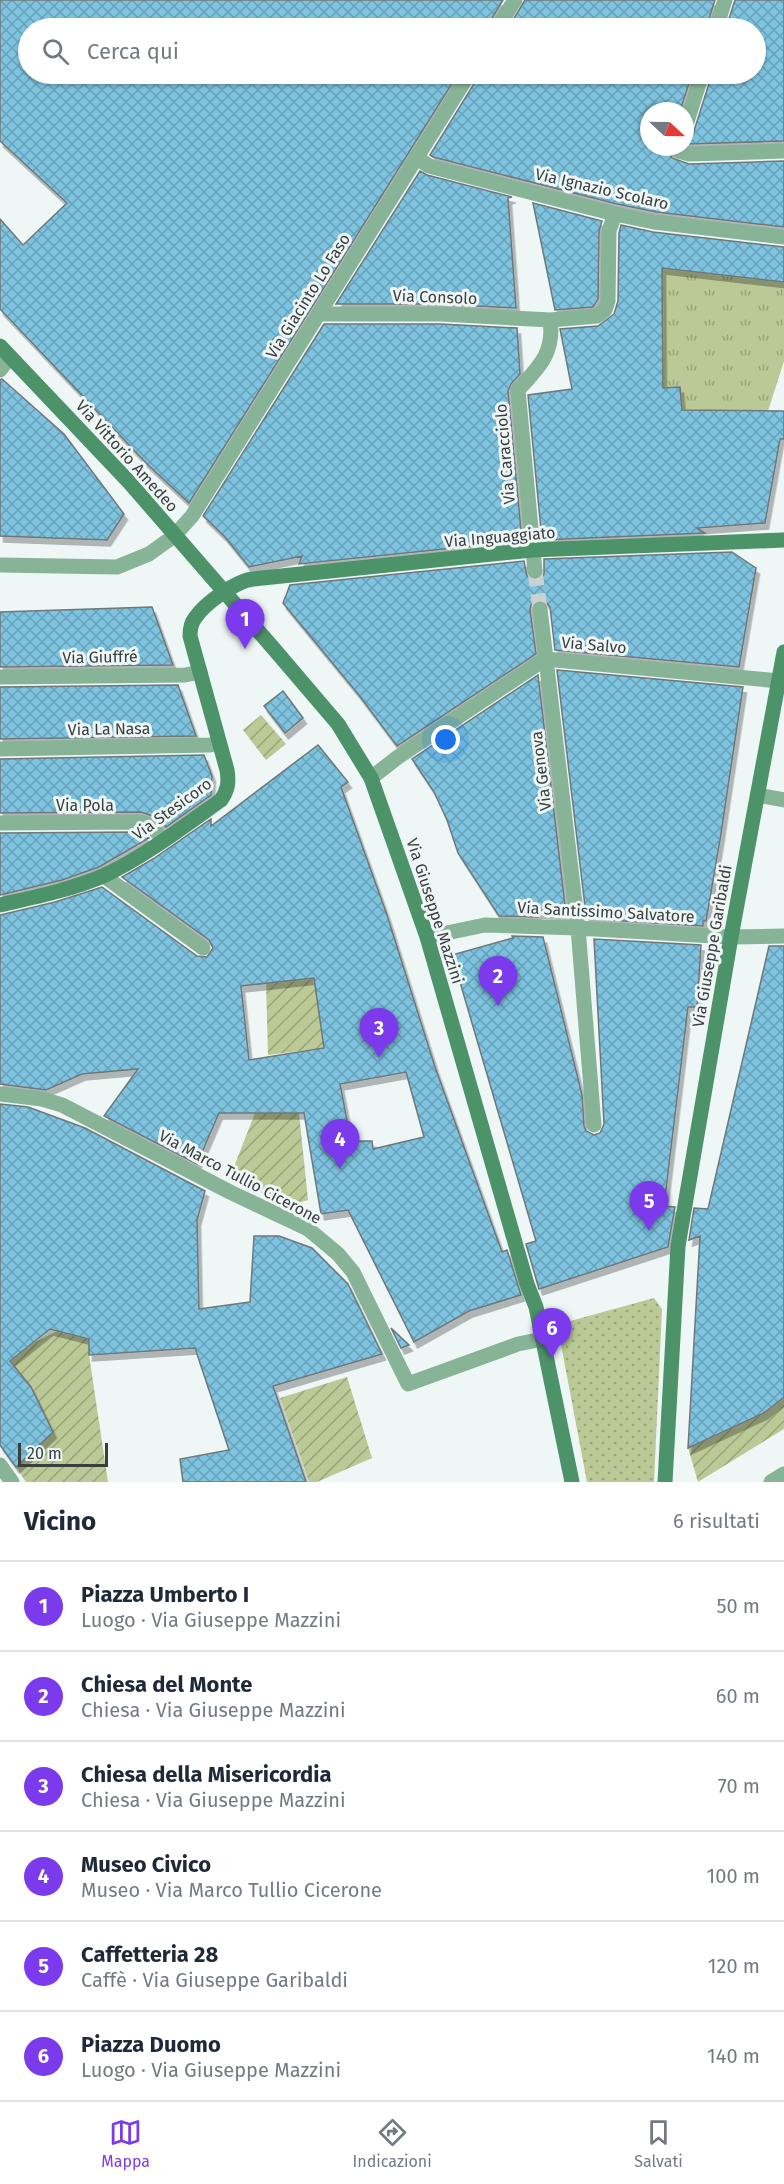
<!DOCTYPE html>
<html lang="it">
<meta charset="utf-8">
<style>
body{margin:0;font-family:"Fira Sans",sans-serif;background:#f6f6f7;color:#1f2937}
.compass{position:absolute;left:640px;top:102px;width:54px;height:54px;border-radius:50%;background:#fff;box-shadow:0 2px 4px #0004;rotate:112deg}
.scale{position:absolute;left:18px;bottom:15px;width:90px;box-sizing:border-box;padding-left:6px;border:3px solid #3a3e3d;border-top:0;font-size:16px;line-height:21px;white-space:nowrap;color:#3a3e3d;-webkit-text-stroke:4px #eef6f6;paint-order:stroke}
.you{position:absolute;left:446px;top:740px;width:21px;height:21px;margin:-15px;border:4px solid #fff;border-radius:50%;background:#1a73e8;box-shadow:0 0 0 9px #1a73e833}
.badge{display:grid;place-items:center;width:39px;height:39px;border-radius:50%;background:#7c3aed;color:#fff;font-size:20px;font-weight:700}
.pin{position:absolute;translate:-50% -50px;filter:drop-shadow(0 2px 3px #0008)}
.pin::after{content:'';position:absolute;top:32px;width:21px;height:18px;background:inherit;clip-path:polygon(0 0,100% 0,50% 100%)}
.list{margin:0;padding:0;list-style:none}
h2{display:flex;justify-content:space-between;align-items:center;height:78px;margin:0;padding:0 24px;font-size:26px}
h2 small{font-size:20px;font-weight:400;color:#747a83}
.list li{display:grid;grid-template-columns:39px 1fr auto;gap:18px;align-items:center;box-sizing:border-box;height:90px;padding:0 24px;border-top:2px solid #e0e1e3}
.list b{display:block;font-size:22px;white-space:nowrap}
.list p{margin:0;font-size:20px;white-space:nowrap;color:#747a83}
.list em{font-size:20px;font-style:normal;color:#747a83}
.icon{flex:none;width:33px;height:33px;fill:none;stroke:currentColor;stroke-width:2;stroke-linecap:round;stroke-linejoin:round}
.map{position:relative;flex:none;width:784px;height:1482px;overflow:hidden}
.search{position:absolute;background:#fff;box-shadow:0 2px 4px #0004;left:18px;right:18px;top:18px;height:66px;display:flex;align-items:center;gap:15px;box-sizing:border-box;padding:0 21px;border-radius:33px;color:#747a83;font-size:22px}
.sheet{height:618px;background:#fff}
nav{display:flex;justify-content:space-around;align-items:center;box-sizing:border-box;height:84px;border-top:2px solid #e0e1e3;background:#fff;font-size:16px;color:#747a83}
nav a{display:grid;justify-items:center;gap:3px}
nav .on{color:#7c3aed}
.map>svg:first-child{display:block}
.grass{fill:url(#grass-tufts)}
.park{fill:url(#park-dots)}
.garden{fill:url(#garden-furrows)}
.building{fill:url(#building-cross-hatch);stroke:#707779;stroke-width:1.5;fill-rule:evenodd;filter:url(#shadow)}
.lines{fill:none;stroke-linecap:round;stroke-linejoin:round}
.street-tunnel{stroke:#cad1d1;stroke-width:15;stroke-dasharray:15 8;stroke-linecap:butt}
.street{stroke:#87b396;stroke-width:15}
.secondary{stroke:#4d9369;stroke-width:15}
.labels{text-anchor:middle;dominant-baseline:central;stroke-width:6;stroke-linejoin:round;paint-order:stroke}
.street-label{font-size:16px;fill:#3a3e3d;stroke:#eef6f6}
</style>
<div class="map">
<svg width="784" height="1482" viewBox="0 0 784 1482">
<defs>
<pattern id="grass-tufts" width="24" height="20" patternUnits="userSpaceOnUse" patternTransform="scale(1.5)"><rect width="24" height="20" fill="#bac995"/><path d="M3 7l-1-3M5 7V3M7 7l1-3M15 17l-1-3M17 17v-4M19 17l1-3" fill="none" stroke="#98a57b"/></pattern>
<pattern id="park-dots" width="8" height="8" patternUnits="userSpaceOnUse" patternTransform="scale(1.5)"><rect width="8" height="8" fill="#bac995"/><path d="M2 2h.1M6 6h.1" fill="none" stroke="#98a57b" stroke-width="1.8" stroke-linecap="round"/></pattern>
<pattern id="garden-furrows" width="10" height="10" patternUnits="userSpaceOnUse" patternTransform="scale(1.5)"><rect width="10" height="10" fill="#bac995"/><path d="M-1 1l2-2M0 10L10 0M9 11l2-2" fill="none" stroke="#98a57b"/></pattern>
<pattern id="building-cross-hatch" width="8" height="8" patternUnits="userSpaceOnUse" patternTransform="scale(1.5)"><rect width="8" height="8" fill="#7ec4e0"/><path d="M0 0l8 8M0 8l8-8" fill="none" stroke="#68a1b7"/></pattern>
<filter id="shadow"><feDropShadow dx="3.5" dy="6" stdDeviation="0" flood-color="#0004"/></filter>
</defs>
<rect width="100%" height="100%" fill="#eef6f6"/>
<!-- grass -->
<path class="grass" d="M662 268 784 282V361L768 411 682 410 679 387 645 389 662 348Z"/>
<!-- park -->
<path class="park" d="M654 1298 662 1309 654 1482H587L559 1334 563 1323Z"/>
<!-- garden -->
<path class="garden" d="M261 715 286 744 266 760 243 730Z
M314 978 324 1048 268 1055 266 983Z
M255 1113H299L308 1200 288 1206 230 1177Z
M57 1331 89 1332V1355L108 1482H26L16 1467 53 1432 31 1387 10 1361 31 1344Z
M347 1377 372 1458 317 1482H309L280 1398Z
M784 1397V1429L698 1482 688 1448 764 1413Z"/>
<!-- building -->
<path class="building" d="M0 0H503L489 23 487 28H28V74H458L189 503 148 465 0 309V219L23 245 67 203 0 141Z
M525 0H715L706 28H508Z
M735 0H784V141L688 144 685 138 691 136 694 131 712 74H756V28H726Z
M479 74H692L680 111H649V147H669V153L672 158 689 164 784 161V227L656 212 617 204 433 157 430 155 477 79Z
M420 171 427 175 512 197 508 198 516 308 441 304H336Z
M533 203 602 221 599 231 598 299 593 307 555 310Z
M621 225 653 232 784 247V282L662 268 663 388 680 387 682 410 784 411V439H780L765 523 697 528 705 533 542 540 528 395 572 389 560 329 598 326 614 314 618 301 619 233Z
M324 324H441L517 328 520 374 511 384 508 391 522 541 299 564 302 556 249 567 224 536 203 516Z
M2 379 64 434 124 514 107 540 0 536V380Z
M732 552 756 568 739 667 555 650 550 607 544 600 538 599 531 605 530 610 536 654 397 746 358 694 283 603 290 585 524 561 527 576 535 581 541 579 544 574V559Z
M152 607 173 665 0 667V612Z
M557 670 743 687 720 840 706 921H703V926L594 919 593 915H586Z
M538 675 566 914 537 912 538 917 499 916 458 853 447 820 434 792 412 759Z
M178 685 196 736 0 739V687Z
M283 691 303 718 285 733 264 706Z
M318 745 348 782 341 787 387 915 435 1067 502 1252 507 1250 521 1295 469 1311 414 1342 348 1210 321 1214 304 1113H219L197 1164 104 1116 138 1069 82 1074 46 1090 0 1084V915L55 902 102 887 197 956 207 957 213 948 209 940 122 877 153 859 211 819V826ZM314 978 324 1048 249 1060 241 986ZM406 1072 424 1137 373 1149 372 1141H351L340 1084Z
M204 755 212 776 211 795 166 827 155 817 141 812 0 813V759Z
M139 832 149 838 99 867 62 880 0 895V833Z
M512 936 543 937 582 1095 584 1126 586 1131 594 1135 600 1133 604 1124 594 939 701 945 697 1007H688L664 1206 675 1207 668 1247 539 1289 526 1244 536 1241 452 955 513 938Z
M769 946H784V1397L764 1413 688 1448 700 1236 689 1240 694 1208 708 1209Z
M0 1104 28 1107 85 1128 205 1191 197 1220 199 1309 250 1302 254 1236H279L312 1248 348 1284 382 1354 273 1386 306 1482H183L180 1459 229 1450 195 1348 89 1355V1339L50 1329 10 1361 31 1387 53 1432 16 1467 0 1445Z
M391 1328 409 1345 401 1348Z"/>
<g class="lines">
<!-- street-tunnel -->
<path class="street-tunnel" d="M535 571 540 609"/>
<!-- street -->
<path class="street" d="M497 28 515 0
M716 28 725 0
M685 128 702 74
M679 147 678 151 689 154 784 151
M416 157 429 166 615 214 654 222 784 237
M320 314H441L550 320
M0 370 10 357
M0 565 117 567 149 554 174 536 192 516 469 74
M535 571 518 390C538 368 555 353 550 320L597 316 605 310 608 301 609 231 615 214
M540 609 578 928 594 1125
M0 677 185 675 200 672
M0 749 210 745 219 743
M371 778 398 757 545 659 779 681
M758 795 784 800
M0 823 141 822 151 826 163 839
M104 876 203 948
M427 937 485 925 578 928 731 937 784 936
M0 1094 42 1099 62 1105 230 1192 308 1229 338 1254 353 1272 408 1384 518 1344 543 1339
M0 1465 12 1482
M771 1482 784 1474"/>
<!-- secondary -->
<path class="secondary" d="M0 346 129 482 274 649 338 724 371 778 427 937 527 1284 536 1307 572 1482
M0 905C35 897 70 890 103 876 141 859 186 825 221 800 228 790 229 782 227 770L190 636C190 629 191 623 195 618 205 603 236 581 253 579L532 550 784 540
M665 1482 678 1246 731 937 784 652"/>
</g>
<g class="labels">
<!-- street labels -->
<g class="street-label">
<text transform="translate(602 189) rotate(13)">Via Ignazio Scolaro</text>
<text transform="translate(308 296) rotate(-58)">Via Giacinto Lo Faso</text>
<text transform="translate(435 297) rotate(2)">Via Consolo</text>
<text transform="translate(505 454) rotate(-95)">Via Caracciolo</text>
<text transform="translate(127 456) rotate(48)">Via Vittorio Amedeo</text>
<text transform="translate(500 537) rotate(-5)">Via Inguaggiato</text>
<text transform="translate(594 645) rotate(5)">Via Salvo</text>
<text transform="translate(100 657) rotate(-1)">Via Giuffré</text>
<text transform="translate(109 729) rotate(-1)">Via La Nasa</text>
<text transform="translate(541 771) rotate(-97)">Via Genova</text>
<text x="85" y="805">Via Pola</text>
<text transform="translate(172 809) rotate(-36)">Via Stesicoro</text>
<text transform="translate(435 911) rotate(72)">Via Giuseppe Mazzini</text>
<text transform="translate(606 912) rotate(3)">Via Santissimo Salvatore</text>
<text transform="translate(712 946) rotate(-80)">Via Giuseppe Garibaldi</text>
<text transform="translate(240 1177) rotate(28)">Via Marco Tullio Cicerone</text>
</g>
</g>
</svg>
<svg class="compass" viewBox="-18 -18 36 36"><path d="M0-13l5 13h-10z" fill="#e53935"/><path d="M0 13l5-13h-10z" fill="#747a83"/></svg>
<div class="scale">20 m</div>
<div class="you"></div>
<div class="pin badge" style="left:245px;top:649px">1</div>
<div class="pin badge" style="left:498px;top:1006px">2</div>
<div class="pin badge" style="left:379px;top:1058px">3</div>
<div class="pin badge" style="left:340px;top:1169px">4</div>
<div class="pin badge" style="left:649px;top:1231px">5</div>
<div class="pin badge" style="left:552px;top:1358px">6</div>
<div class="search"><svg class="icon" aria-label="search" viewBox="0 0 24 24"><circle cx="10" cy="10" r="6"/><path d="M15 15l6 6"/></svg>Cerca qui</div>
</div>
<section class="sheet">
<h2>Vicino<small>6 risultati</small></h2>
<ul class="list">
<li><span class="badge">1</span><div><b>Piazza Umberto I</b><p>Luogo · Via Giuseppe Mazzini</p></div><em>50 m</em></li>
<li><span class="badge">2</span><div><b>Chiesa del Monte</b><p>Chiesa · Via Giuseppe Mazzini</p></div><em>60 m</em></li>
<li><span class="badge">3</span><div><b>Chiesa della Misericordia</b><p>Chiesa · Via Giuseppe Mazzini</p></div><em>70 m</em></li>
<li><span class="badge">4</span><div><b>Museo Civico</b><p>Museo · Via Marco Tullio Cicerone</p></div><em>100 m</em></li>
<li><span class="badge">5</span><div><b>Caffetteria 28</b><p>Caffè · Via Giuseppe Garibaldi</p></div><em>120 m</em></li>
<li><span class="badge">6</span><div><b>Piazza Duomo</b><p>Luogo · Via Giuseppe Mazzini</p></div><em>140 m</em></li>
</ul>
</section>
<nav>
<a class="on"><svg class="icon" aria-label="map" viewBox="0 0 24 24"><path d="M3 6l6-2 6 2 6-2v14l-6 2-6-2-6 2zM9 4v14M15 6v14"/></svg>Mappa</a>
<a><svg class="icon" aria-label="directions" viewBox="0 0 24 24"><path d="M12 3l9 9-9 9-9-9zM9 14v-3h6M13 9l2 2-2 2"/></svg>Indicazioni</a>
<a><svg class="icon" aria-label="saved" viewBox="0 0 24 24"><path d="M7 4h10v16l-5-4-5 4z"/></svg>Salvati</a>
</nav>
